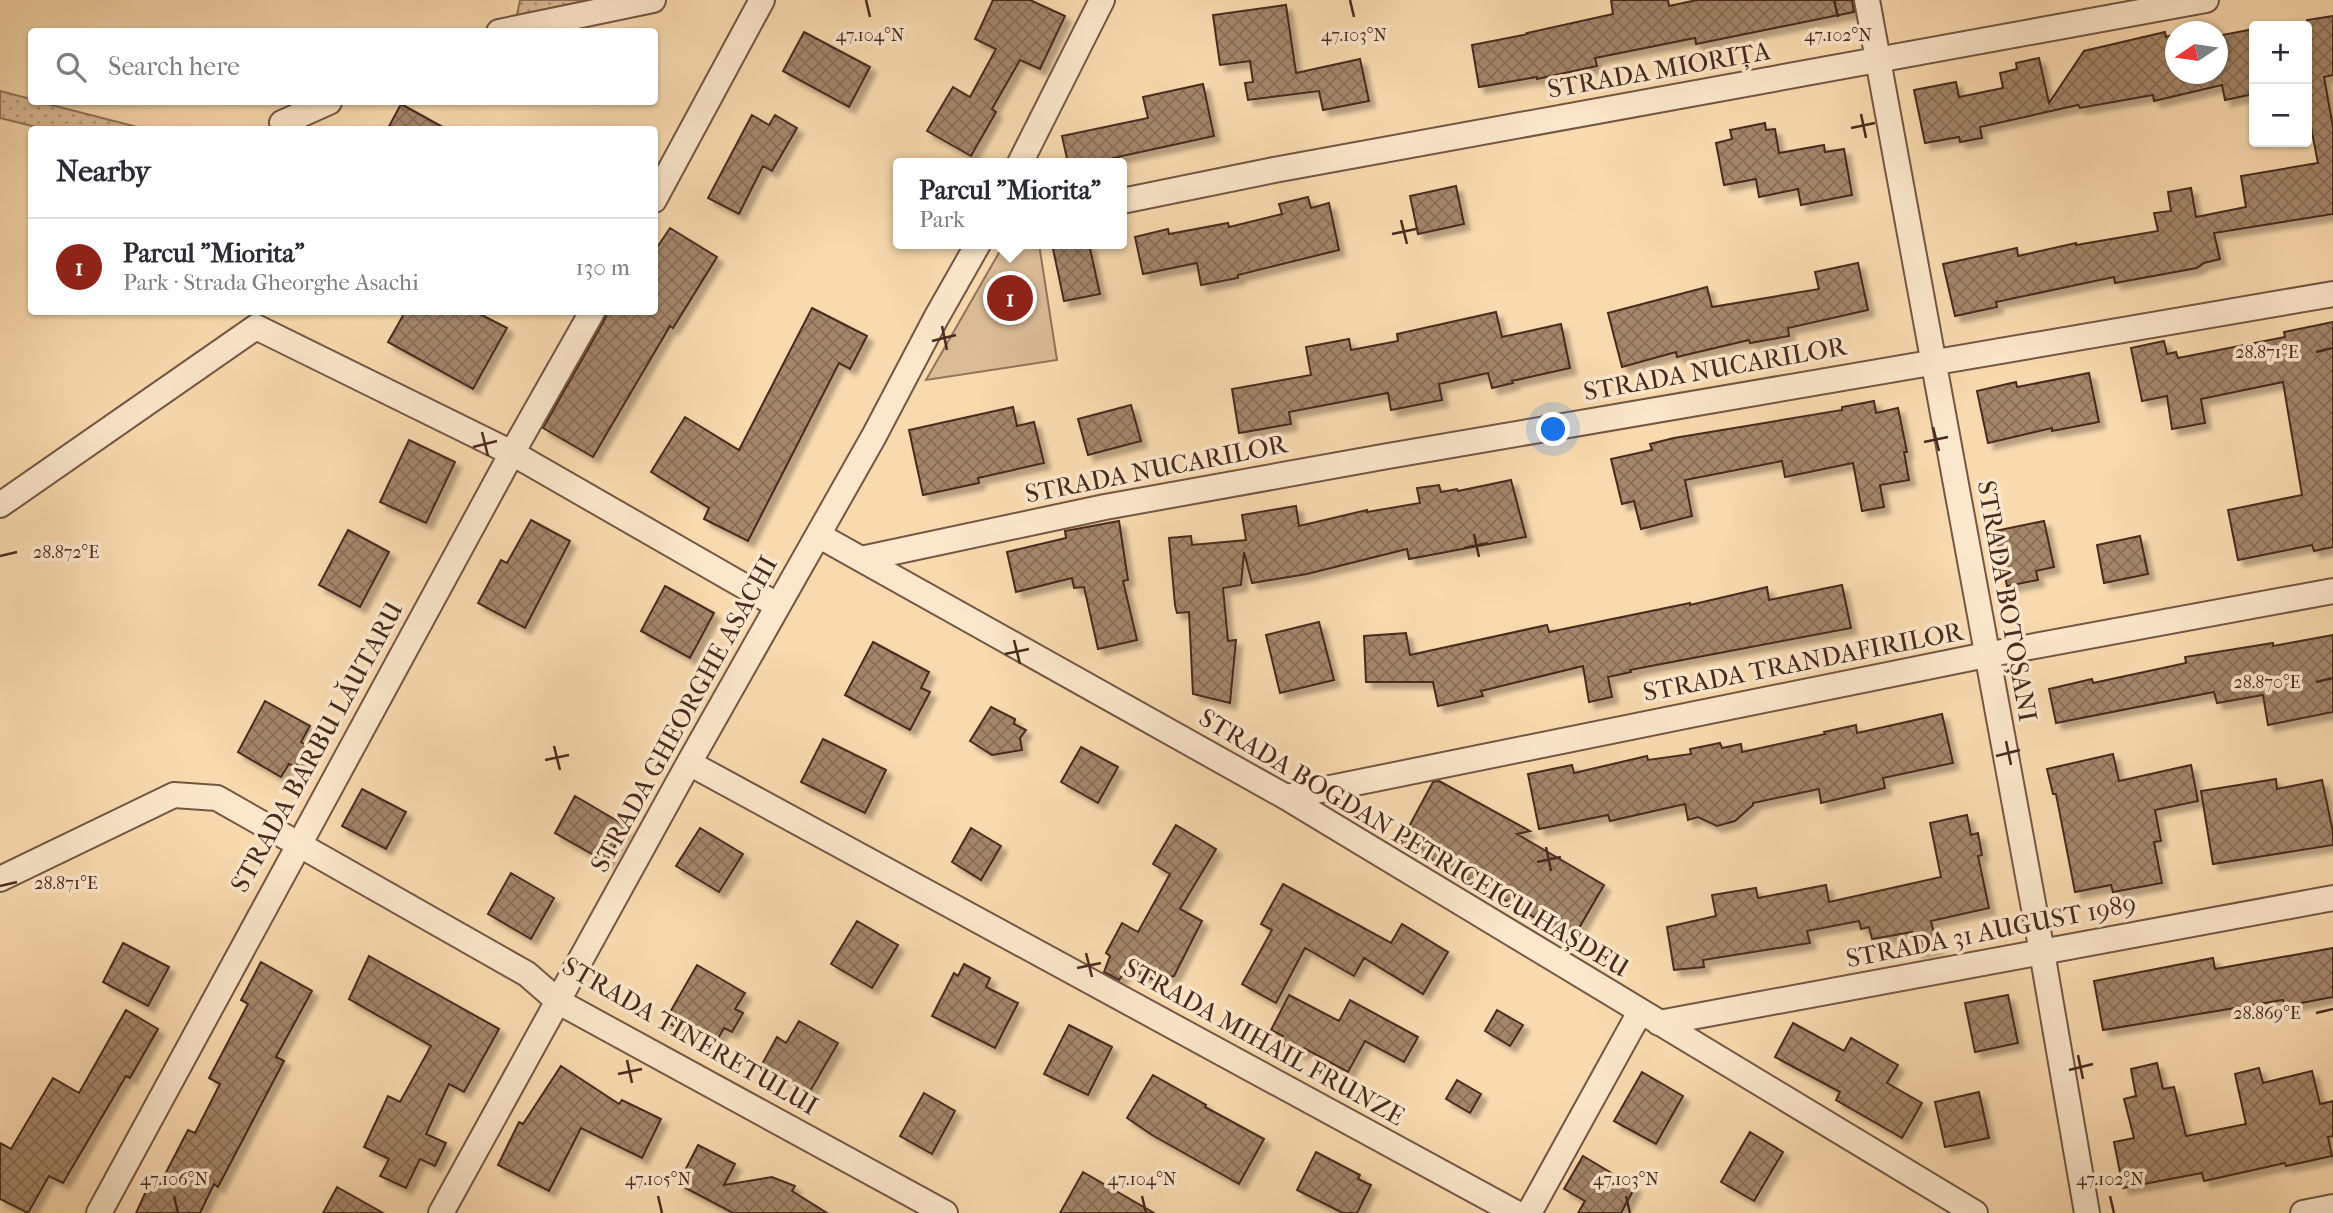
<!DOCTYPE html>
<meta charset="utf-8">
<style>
body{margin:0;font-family:"IM FELL French Canon",serif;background:#f2f2f3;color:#2b2b33}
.controls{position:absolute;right:21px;top:21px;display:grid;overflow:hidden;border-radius:7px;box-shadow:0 2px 5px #0004}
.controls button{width:63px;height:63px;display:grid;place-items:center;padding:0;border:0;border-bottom:2px solid #e1e1e2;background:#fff;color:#2b2b33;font:35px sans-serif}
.compass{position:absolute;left:2165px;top:21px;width:63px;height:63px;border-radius:50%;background:#fff;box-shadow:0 2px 5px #0004;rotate:257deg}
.you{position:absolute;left:1554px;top:430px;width:24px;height:24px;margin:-18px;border:5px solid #fff;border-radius:50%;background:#1a73e8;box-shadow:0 0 0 10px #1a73e833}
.badge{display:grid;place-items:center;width:46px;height:46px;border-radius:50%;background:#8f2418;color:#fff;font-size:23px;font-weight:700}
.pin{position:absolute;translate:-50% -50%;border:4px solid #fff;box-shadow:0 2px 7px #0006}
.popup{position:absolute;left:893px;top:158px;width:234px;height:91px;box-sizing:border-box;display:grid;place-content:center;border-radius:7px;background:#fff;filter:drop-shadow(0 2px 5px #0005);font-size:23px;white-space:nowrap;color:#7c7c81}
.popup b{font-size:26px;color:#2b2b33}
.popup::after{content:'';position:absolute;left:50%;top:100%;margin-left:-14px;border:14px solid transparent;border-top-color:#fff}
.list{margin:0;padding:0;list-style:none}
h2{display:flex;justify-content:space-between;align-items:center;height:91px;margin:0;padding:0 28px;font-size:30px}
h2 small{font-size:23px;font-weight:400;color:#7c7c81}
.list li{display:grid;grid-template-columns:46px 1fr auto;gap:21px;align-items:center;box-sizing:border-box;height:98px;padding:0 28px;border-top:2px solid #e1e1e2}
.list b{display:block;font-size:26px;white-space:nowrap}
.list p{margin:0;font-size:23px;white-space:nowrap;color:#7c7c81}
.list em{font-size:23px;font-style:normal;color:#7c7c81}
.icon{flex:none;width:38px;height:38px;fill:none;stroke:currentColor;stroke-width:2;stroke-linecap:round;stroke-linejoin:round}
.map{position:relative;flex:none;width:2333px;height:1213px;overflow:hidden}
.search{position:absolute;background:#fff;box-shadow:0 2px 5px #0004;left:28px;top:28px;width:630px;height:77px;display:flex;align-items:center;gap:18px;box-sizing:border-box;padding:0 24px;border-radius:7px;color:#7c7c81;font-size:26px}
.panel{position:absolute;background:#fff;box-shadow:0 2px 5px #0004;left:28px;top:126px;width:630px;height:189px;border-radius:7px}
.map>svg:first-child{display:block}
.grass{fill:url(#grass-dots);stroke:#92735b;stroke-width:2}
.park{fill:#dbbc97;stroke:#92735b;stroke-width:2}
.building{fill:url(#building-cross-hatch);stroke:#482a1f;stroke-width:2;filter:url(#shadow)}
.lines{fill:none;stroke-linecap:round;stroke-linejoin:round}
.street-casing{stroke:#745643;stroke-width:28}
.street{stroke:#fbe7cb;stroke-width:24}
.ticks{fill:none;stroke:#482a1f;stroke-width:2.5}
.labels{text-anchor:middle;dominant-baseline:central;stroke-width:7;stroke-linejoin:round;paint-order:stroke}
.street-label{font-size:26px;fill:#482a1f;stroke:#fbe7cb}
.ticks-label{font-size:18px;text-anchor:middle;fill:#482a1f;stroke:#fbe7cb;stroke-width:7;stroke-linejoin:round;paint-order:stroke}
</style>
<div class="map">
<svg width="2333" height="1213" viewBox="0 0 2333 1213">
<defs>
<pattern id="grass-dots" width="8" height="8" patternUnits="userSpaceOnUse" patternTransform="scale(1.75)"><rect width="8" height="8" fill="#dbbc97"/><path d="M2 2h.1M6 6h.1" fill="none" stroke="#b4997b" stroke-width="1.8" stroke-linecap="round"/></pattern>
<pattern id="building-cross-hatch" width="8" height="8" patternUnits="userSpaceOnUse" patternTransform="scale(1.75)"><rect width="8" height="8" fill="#a4866a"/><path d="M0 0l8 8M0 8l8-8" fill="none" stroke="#886e57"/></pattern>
<filter id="shadow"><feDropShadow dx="6" dy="6" stdDeviation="2" flood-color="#0004"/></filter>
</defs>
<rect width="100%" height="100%" fill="#f9daaf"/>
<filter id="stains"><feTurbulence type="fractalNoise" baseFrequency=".00286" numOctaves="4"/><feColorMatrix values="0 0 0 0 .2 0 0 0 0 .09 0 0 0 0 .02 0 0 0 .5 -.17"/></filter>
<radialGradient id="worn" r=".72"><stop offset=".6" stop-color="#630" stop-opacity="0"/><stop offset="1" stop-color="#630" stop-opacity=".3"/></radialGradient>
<!-- grass -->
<path class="grass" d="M520 0H590L517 15Z
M0 91 31 99 32 102H40L145 129H44L0 118Z"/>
<!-- park -->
<path class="park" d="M1004 244H1039L1057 360 926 380Z"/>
<!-- building -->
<path class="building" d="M993 0H1030L1065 16 1040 69 1020 60 992 109 996 112 971 156 927 131 953 87 970 97 996 49 975 39Z
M1611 0H1668L1669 6 1697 0H1852L1854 12 1696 44 1695 38 1595 58 1597 66 1537 79V77L1479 87 1472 45 1528 34 1527 33 1613 14Z
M1286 5 1296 73 1360 59 1369 101 1323 110 1319 91 1248 100 1245 83 1253 82 1250 61 1220 65 1213 15Z
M2333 16V75L2324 77 2333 127V214L2214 233 2220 259 2204 263 2197 268 2115 283 2114 277 1996 302 1997 307 1955 316 1943 264 2017 248 2018 256 2076 243V245L2158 231 2154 213 2171 211 2168 192 2191 188 2196 217 2246 207 2241 176 2318 163 2307 107V20Z
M2254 29V94L2225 100 2222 85 2154 101 2153 95 2080 108 2078 105 1980 127 1982 138 1960 142 1959 137 1925 143 1914 90 1956 82 1959 97 2003 88 2000 73 2017 69 2016 63 2039 58 2049 103 2084 51 2165 32 2166 37 2175 34V74H2217V36Z
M804 32 870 67 849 107 783 71Z
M1203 84 1214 136 1113 158 1114 163H1068L1062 136 1148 118 1143 97Z
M401 104 448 130H387Z
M752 115 769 125 775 115 797 128 772 171 763 166 739 214 708 198Z
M1765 123 1766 130 1775 129 1779 153 1824 145 1825 152 1844 149 1852 195 1801 205 1798 189 1759 197 1756 179 1724 185 1716 143 1732 139 1730 130Z
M1456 186 1464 224 1418 234 1410 196Z
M1308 197 1311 208 1329 203 1339 250 1238 275V278L1201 285 1197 263 1143 274 1135 237 1168 229 1169 234 1228 223 1229 227 1282 214 1279 204Z
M670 228 717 257 673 328 670 326 593 457 543 428 605 319 607 312H654V252Z
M1052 244H1089L1100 294 1064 301Z
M1858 263 1868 310 1788 328 1789 336 1750 343 1749 340 1677 357 1676 352 1622 367 1608 313 1707 287 1712 307 1819 289 1815 272Z
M812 308 867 336 850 369 839 363 748 541 704 519 709 508 651 472 685 417 739 450Z
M405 312H476L507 328 473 389 388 342Z
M1496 312 1502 337 1561 324 1570 368 1512 381 1513 383 1492 388 1488 373 1439 384 1442 400 1391 410 1388 393 1289 412 1291 424 1239 433 1232 389 1311 375 1306 347 1349 339 1351 350 1398 341 1397 334Z
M2333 322V547L2314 551 2312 545 2238 560 2228 510 2302 495 2283 382 2201 399 2205 423 2172 429 2167 396 2142 401 2131 348 2164 341 2167 354 2176 352 2178 358 2285 337 2284 332Z
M2089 373 2099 422 2052 431V428L1988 443 1977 391 2016 382 2017 387Z
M1874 401 1876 413 1898 408 1907 452H1904L1909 480 1880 485 1884 507 1862 511 1853 463 1785 477 1782 461 1685 480 1692 516 1641 529 1634 501 1622 504 1611 459 1652 450 1650 444 1674 438 1842 410V407Z
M1131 405 1141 441 1088 455 1078 419Z
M1013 407 1017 426 1034 422 1044 463 978 478 979 483 923 495 909 430Z
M409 440 455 462 426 523 380 502Z
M1511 480 1526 537 1409 559 1407 549 1307 574 1252 583 1244 552 1241 585 1223 588 1228 641 1236 640 1230 703 1193 694 1189 612 1177 613 1175 605 1169 538 1191 536 1192 545 1246 540 1242 515 1296 506 1299 526 1367 510V512L1420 503 1417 488 1439 485 1441 492 1457 489 1458 491Z
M531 520 570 541 525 628 478 603 501 560 507 563Z
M1119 521 1128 580 1123 581 1137 640 1098 649 1084 587 1074 588 1072 578 1016 592 1007 552 1066 538 1065 531Z
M2044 521 2054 567 2036 571 2038 580 2007 586 1995 531Z
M348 530 389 552 360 607 319 585Z
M2140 536 2148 574 2104 583 2097 545Z
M1842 585 1851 628 1630 670 1631 672 1608 677 1612 697 1589 702 1583 666 1481 691 1483 696 1438 706 1433 682H1366L1364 636 1406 633 1410 655 1547 625 1549 632 1690 603V605L1767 587 1769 600Z
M665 586 714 613 690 658 641 631Z
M1319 622 1334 680 1280 693 1266 635Z
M2333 635V712L2268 725 2263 695 2217 703 2214 692 2056 723 2049 689 2092 679 2093 683 2186 663 2185 657 2273 643V646Z
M873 642 929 672 921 688 930 692 910 730 845 695Z
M265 701 310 726 301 742 308 746 296 767 289 764 281 777 238 752Z
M991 707 1015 719 1014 724 1026 730 1020 738 1022 750 992 755 970 741Z
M1942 714 1953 763 1883 778 1885 788 1821 803 1819 789 1753 803V805L1735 821 1717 826 1698 817 1688 820 1685 804 1610 821 1608 815 1539 829 1528 774 1572 765 1574 773 1647 756 1648 760 1691 754 1690 749 1720 743 1722 748 1741 744 1742 752 1825 734 1824 732 1856 725 1857 733Z
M823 739 886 770 865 813 801 782Z
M1081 747 1118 767 1098 803 1061 782Z
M2113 754 2119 781 2191 765 2198 801 2155 810 2161 841 2154 842 2162 883 2113 892 2111 885 2075 892 2056 794H2053L2047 769Z
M2276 779 2277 789 2322 780 2333 832V845L2213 864 2201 791Z
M1439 781 1530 831 1517 834 1604 885 1572 940 1500 897 1400 843 1433 782Z
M362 789 406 812 386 849 342 826Z
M575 796 626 826 606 862 555 833Z
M1967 815 1971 835 1978 833 1982 855 1978 856 1989 908 1931 921 1937 947 1916 952 1912 932 1872 939 1869 927 1861 929 1859 921 1807 931 1810 943 1703 960 1704 967 1674 970 1667 927 1716 916 1712 895 1756 888 1758 898 1826 885 1829 902 1941 877 1930 823Z
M1176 825 1216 849 1180 909 1202 921 1174 976 1152 979 1127 969 1119 980 1104 972 1110 956 1106 953 1122 923 1138 932 1170 874 1153 864Z
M700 828 743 854 719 892 676 866Z
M971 828 1001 846 981 880 952 862Z
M511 873 554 898 531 939 488 914Z
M1283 884 1391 943 1402 924 1448 952 1423 994 1364 958 1354 976 1305 948 1276 1003 1242 984 1272 930 1261 924Z
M857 921 898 945 872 988 831 964Z
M123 943 169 967 148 1006 103 982Z
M2333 948V997L2285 1006 2283 1000 2103 1030 2094 981 2213 958 2215 969Z
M369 956 499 1029 464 1092 449 1084 426 1134 446 1143 435 1166 420 1159 406 1188 380 1176 389 1159 364 1147 388 1096 400 1102 431 1046 349 999Z
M261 962 312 991 276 1057 284 1061 218 1187 214 1184 200 1213H136L152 1178 161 1182 188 1130 195 1133 220 1084 209 1078 248 1004 241 1000Z
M964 964 990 978 986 987 1018 1003 995 1048 932 1016 954 973 958 976Z
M697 965 745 993 735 1009 743 1013 732 1032 724 1028 716 1042 691 1028 688 1034 665 1021Z
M1289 995 1339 1021 1350 1000 1418 1037 1404 1062 1365 1041 1348 1072 1304 1048 1301 1054 1279 1042 1283 1036 1271 1030Z
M2008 995 2018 1043 1975 1052 1965 1003Z
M126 1010 158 1029 130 1078 126 1076 63 1183 49 1176 28 1213 0 1199V1143L11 1149 53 1078 79 1093Z
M1497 1010 1523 1025 1510 1046 1485 1031Z
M799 1021 838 1043 809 1093 761 1066 777 1037 786 1043Z
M1793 1023 1844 1051 1851 1038 1898 1065 1887 1083 1922 1103 1902 1138 1836 1100 1840 1092 1775 1057Z
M1069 1025 1112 1047 1088 1095 1044 1074Z
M2157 1063 2163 1089 2174 1087 2186 1136 2246 1124 2235 1074 2259 1068 2263 1083 2312 1071 2320 1104 2333 1101V1136L2328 1137 2332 1156 2286 1166 2285 1163 2204 1181 2202 1173 2123 1188 2114 1142 2134 1138 2124 1099 2136 1096 2131 1069Z
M561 1066 619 1104 622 1100 661 1119 642 1158 581 1128 549 1191 498 1165 519 1122 523 1124Z
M1642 1072 1683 1096 1656 1144 1614 1121Z
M1153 1075 1206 1105 1205 1107 1264 1139 1239 1184 1152 1135 1127 1118Z
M1457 1080 1481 1094 1470 1113 1446 1099Z
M1979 1092 1989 1138 1945 1147 1935 1102Z
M924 1093 955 1111 932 1154 900 1136Z
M1750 1132 1783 1152 1754 1201 1721 1182Z
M698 1145 735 1164 724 1185 772 1177 795 1186 792 1191 827 1213H733L678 1184Z
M1316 1152 1360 1175 1358 1179 1371 1185 1357 1213H1343L1297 1190Z
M1583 1156 1635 1187 1621 1213H1578L1585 1201 1564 1189Z
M1083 1172 1154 1213H1060Z
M337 1187 383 1213H323Z"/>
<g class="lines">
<defs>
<path id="street" d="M1867 0 2042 952 2087 1213
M499 32 653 0
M282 123 329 102
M1020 163 1102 0
M654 200 762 0
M1122 201 1274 170 2206 0
M0 505 256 327 512 453 777 605
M818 535 1286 797 1975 1213
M861 559 1105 507 1388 456 2333 294
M689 763 1516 1213
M1286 797 1986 655 2333 591
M0 879 174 795 217 798 527 974 559 1002 945 1213
M1659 1023 2333 898
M99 1213 512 453 592 312
M441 1213 689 763 874 436 936 318 978 244
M1529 1213 1640 1012
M2303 1213 2333 1207"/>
</defs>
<!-- street casing -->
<use href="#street" class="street-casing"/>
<!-- street -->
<use href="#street" class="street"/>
</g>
<!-- ticks -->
<path class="ticks" d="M866 0 870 17M1350 0 1354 17M1834 0 1838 17M1861 114 1866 138M1851 128 1875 123M1401 220 1407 244M1392 234 1416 229M942 326 947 350M932 341 956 335M2316 352 2333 348M1933 427 1939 451M482 432 488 456M1924 442 1948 437M473 447 497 441M1474 534 1479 557M1464 548 1488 543M0 556 17 552M1014 640 1020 664M1005 654 1029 649M2316 682 2333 678M2006 741 2011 765M554 746 560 770M1996 756 2020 750M545 760 569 755M1546 847 1551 871M1537 862 1561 857M0 886 17 882M1086 953 1092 977M1077 968 1101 963M2316 1013 2333 1009M2078 1055 2083 1079M627 1060 632 1083M2069 1070 2093 1064M618 1074 642 1069M174 1196 178 1213M658 1196 662 1213M1142 1196 1146 1213M1626 1196 1630 1213M2110 1196 2114 1213"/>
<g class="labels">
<!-- street labels -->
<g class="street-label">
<text transform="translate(1659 70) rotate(-10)">STRADA MIORIȚA</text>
<text transform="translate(1715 369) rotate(-10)">STRADA NUCARILOR</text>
<text transform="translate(1156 469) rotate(-11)">STRADA NUCARILOR</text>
<text transform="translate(2007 601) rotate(80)">STRADA BOTOȘANI</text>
<text transform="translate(1803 662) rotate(-11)">STRADA TRANDAFIRILOR</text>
<text transform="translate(684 714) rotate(-61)">STRADA GHEORGHE ASACHI</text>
<text transform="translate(317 747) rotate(-61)">STRADA BARBU LĂUTARU</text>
<text transform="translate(1414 843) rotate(31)">STRADA BOGDAN PETRICEICU HAȘDEU</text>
<text transform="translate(1991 931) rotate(-11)">STRADA 31 AUGUST 1989</text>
<text transform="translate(690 1036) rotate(30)">STRADA TINERETULUI</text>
<text transform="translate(1264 1042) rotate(29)">STRADA MIHAIL FRUNZE</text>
</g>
</g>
<g class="ticks-label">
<text x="870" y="41">47.104°N</text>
<text x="1354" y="41">47.103°N</text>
<text x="1838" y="41">47.102°N</text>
<text x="2267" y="358">28.871°E</text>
<text x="66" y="558">28.872°E</text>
<text x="2267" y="688">28.870°E</text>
<text x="66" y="889">28.871°E</text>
<text x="2267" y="1019">28.869°E</text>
<text x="174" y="1185">47.106°N</text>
<text x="658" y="1185">47.105°N</text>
<text x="1142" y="1185">47.104°N</text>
<text x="1626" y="1185">47.103°N</text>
<text x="2110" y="1185">47.102°N</text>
</g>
<rect width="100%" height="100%" filter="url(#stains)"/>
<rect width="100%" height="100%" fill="url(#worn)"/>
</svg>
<div class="controls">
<button>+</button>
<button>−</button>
</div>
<svg class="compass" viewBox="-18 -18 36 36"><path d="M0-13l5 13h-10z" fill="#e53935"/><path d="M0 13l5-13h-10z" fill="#7c7c81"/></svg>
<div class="you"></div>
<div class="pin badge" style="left:1010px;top:298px">1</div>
<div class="popup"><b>Parcul &quot;Miorita&quot;</b>Park</div>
<div class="search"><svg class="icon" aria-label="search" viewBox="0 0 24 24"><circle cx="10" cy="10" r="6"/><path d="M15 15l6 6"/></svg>Search here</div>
<section class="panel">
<h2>Nearby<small></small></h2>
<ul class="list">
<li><span class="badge">1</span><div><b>Parcul &quot;Miorita&quot;</b><p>Park · Strada Gheorghe Asachi</p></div><em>130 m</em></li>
</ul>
</section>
</div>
